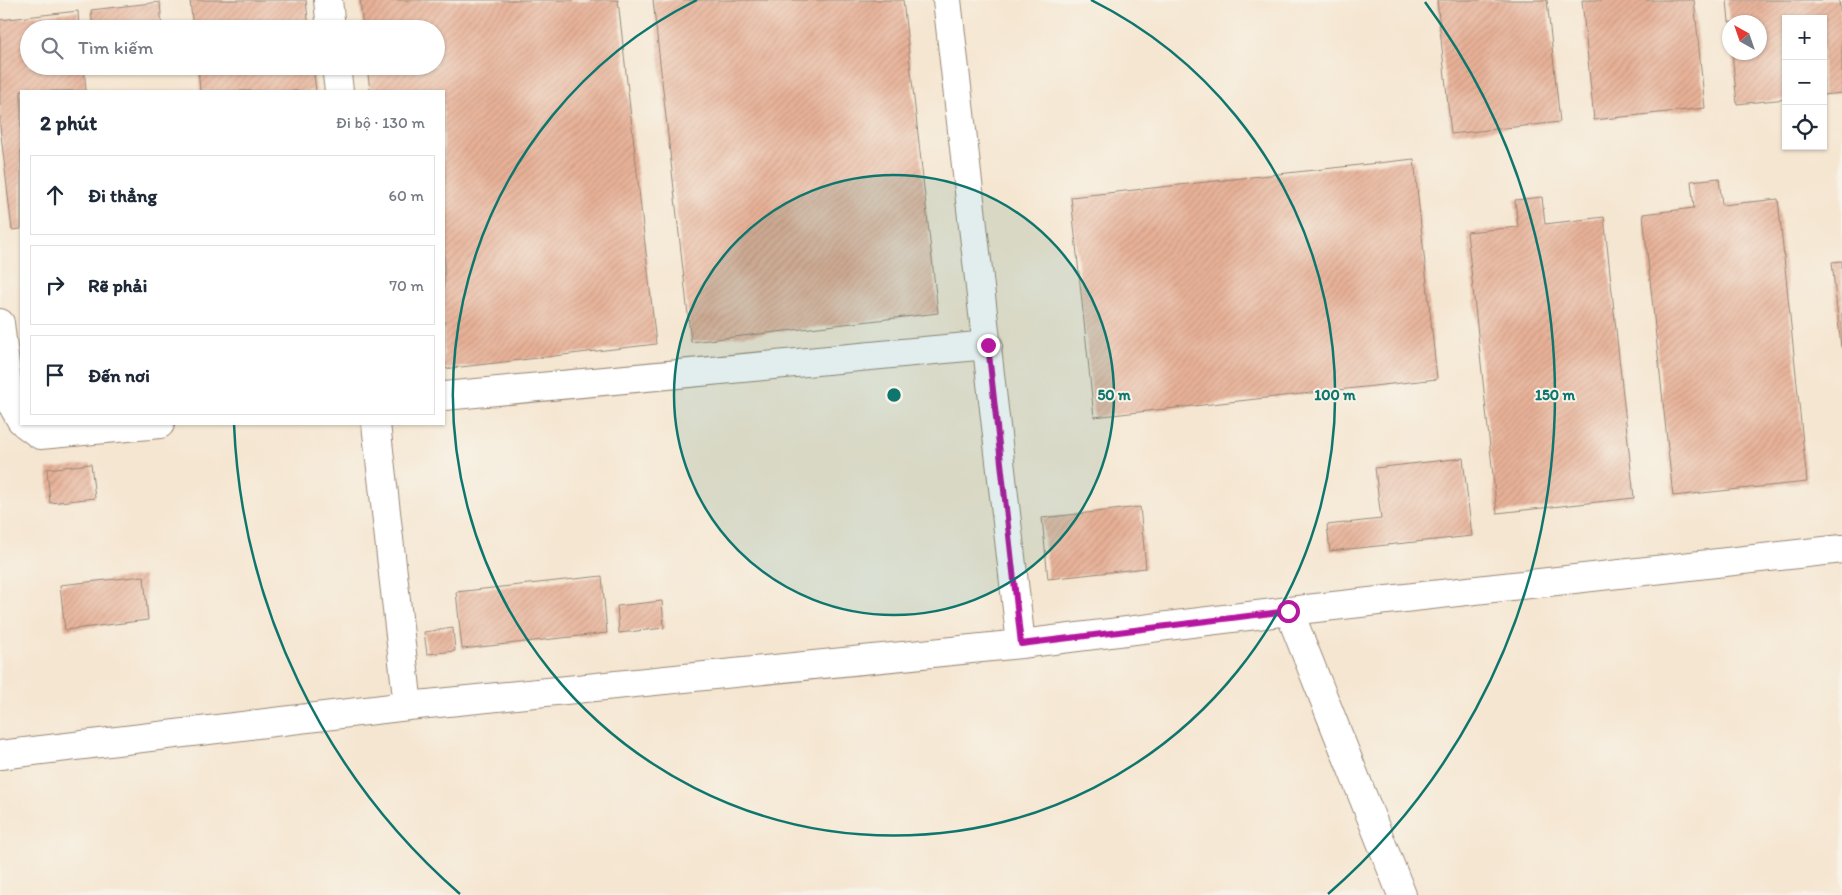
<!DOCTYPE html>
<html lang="vi">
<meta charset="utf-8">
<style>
body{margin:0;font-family:Itim,sans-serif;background:#f6f6f7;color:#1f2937}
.controls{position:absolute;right:15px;top:15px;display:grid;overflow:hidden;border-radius:0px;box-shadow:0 1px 4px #0004}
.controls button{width:45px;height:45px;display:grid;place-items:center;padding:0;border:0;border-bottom:1px solid #e0e1e3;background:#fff;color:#1f2937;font:25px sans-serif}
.compass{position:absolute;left:1722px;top:15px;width:45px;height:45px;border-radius:50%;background:#fff;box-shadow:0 1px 4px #0004;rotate:320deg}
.stop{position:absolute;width:15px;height:15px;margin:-11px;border:4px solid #b5179e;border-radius:50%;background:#fff}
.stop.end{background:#b5179e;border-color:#fff;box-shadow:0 1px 5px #0008}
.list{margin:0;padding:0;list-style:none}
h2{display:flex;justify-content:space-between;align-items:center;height:65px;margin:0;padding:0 20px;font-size:21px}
h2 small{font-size:16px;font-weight:400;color:#747a83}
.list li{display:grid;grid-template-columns:32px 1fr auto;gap:15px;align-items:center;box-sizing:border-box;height:80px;margin:0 10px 10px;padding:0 10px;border:1px solid #e0e1e3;border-radius:0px}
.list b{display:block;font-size:19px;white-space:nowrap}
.list em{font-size:16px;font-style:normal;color:#747a83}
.icon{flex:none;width:28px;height:28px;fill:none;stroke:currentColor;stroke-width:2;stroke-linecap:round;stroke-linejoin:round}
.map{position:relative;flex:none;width:1842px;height:895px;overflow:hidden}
.search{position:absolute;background:#fff;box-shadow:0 1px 4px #0004;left:20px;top:20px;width:425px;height:55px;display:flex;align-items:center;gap:12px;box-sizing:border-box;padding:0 18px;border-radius:28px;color:#747a83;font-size:19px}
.panel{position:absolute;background:#fff;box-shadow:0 1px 4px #0004;left:20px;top:90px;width:425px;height:335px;border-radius:0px}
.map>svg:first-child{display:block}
.building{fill:url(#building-hatch)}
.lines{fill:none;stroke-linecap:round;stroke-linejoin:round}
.minor-casing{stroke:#988878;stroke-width:30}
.minor{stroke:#fff;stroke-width:28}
.route{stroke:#b5179e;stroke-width:6}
.ring{fill:none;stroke:#0f766e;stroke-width:2.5}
.centre{fill:#0f766e;stroke:#f7f3e8;stroke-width:2.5}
.ring-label{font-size:15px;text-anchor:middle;font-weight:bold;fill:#0f766e;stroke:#f7f3e8;stroke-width:4;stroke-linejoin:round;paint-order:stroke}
</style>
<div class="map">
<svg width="1842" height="895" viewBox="0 0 1842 895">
<defs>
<pattern id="building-hatch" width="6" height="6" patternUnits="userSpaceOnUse" patternTransform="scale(1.25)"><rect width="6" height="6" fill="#e7b197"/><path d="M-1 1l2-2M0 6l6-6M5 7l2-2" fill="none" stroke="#c79882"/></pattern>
</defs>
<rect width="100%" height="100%" fill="#f7f3e8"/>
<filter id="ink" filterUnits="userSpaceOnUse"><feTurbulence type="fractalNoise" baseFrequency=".02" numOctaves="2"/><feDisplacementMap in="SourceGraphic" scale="10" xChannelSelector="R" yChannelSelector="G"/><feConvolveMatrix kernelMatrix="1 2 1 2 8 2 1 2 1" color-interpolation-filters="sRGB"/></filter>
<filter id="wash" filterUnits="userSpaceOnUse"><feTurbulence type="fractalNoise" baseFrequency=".0096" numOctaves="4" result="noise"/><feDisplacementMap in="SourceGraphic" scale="20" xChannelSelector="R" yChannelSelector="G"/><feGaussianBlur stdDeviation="1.12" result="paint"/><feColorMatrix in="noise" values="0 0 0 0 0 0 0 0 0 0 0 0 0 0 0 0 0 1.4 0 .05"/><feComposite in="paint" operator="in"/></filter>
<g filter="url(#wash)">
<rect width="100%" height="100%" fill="#f5e6d1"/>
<g id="blocks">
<!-- building -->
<path class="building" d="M190 0H306L309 29H193Z
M360 0H618L656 344 444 369V91H370L367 66H436V29H363Z
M653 0H903L938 313 691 342Z
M1437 0H1547L1560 122 1451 134Z
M1582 0H1694L1705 108 1594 120Z
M1727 0H1839L1842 28V93L1823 95V19H1786V99L1737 104 1732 52H1760V22H1729Z
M160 2 162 29H93L91 10Z
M78 11 79 29H29V66H84L86 91H21V229L12 230 0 126V20Z
M198 66H313L316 91H200Z
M1414 159 1437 379 1094 417 1071 197Z
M1719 178 1722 205 1778 199 1807 482 1673 496 1643 214 1694 208 1691 181Z
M1542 197 1545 224 1604 217 1634 498 1497 513 1467 232 1518 227 1515 200Z
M1842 261V347H1841L1832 262Z
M1463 458 1472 536 1330 551 1327 525 1381 519 1375 468Z
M91 464 95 498 50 503 47 469Z
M1140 507 1146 568 1048 579 1042 518Z
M144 576 148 620 65 630 60 585Z
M602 576 607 633 462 649 456 592Z
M662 601 664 628 619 633 617 606Z
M453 628 455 651 427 654 424 632Z"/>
</g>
</g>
<g filter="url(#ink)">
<use href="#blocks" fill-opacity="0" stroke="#988878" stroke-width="1"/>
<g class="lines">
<defs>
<path id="minor" d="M328 0 331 29
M947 0 1021 644
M336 66 339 91
M0 323 9 399 21 420
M444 396 988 345
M25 424 40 435 160 424
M376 424 408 706
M1289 611 1402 895
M0 755 408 706 1021 644 1289 611 1842 549"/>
</defs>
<!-- minor casing -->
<use href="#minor" class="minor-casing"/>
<!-- minor -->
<use href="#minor" class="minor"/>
</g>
</g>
<g class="lines" filter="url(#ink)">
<!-- route -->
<path class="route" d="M988 345 1021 644 1288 611"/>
</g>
<!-- distance rings -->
<circle cx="894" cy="395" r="220" fill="#0f766e" fill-opacity=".12"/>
<g class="ring">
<circle cx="894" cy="395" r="220"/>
<path d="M1091 0A441 441 0 1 1 697 0"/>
<path d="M460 894A661 661 0 0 1 234 424M1425 2A661 661 0 0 1 1328 894"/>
</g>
<circle cx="894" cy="395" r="8" class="centre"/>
<g class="ring-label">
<text x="1114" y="400">50 m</text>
<text x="1335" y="400">100 m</text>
<text x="1555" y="400">150 m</text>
</g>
</svg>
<div class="controls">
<button>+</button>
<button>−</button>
<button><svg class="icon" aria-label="locate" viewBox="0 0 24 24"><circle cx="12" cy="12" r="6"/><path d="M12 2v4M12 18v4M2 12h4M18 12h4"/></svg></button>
</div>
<svg class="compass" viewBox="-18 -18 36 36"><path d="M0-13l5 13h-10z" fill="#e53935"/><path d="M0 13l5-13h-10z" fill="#747a83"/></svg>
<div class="stop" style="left:1288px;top:611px"></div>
<div class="stop end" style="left:988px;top:345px"></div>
<div class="search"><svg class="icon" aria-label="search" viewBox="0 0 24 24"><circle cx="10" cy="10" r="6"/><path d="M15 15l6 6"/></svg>Tìm kiếm</div>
<section class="panel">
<h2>2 phút<small>Đi bộ · 130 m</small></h2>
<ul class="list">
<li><svg class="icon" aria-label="ahead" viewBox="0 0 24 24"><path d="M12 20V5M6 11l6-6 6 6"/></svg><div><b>Đi thẳng</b></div><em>60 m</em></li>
<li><svg class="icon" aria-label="right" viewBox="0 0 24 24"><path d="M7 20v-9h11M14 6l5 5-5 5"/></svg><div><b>Rẽ phải</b></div><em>70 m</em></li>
<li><svg class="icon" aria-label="arrive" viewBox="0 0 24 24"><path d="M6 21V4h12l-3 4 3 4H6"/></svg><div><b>Đến nơi</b></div></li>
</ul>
</section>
</div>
